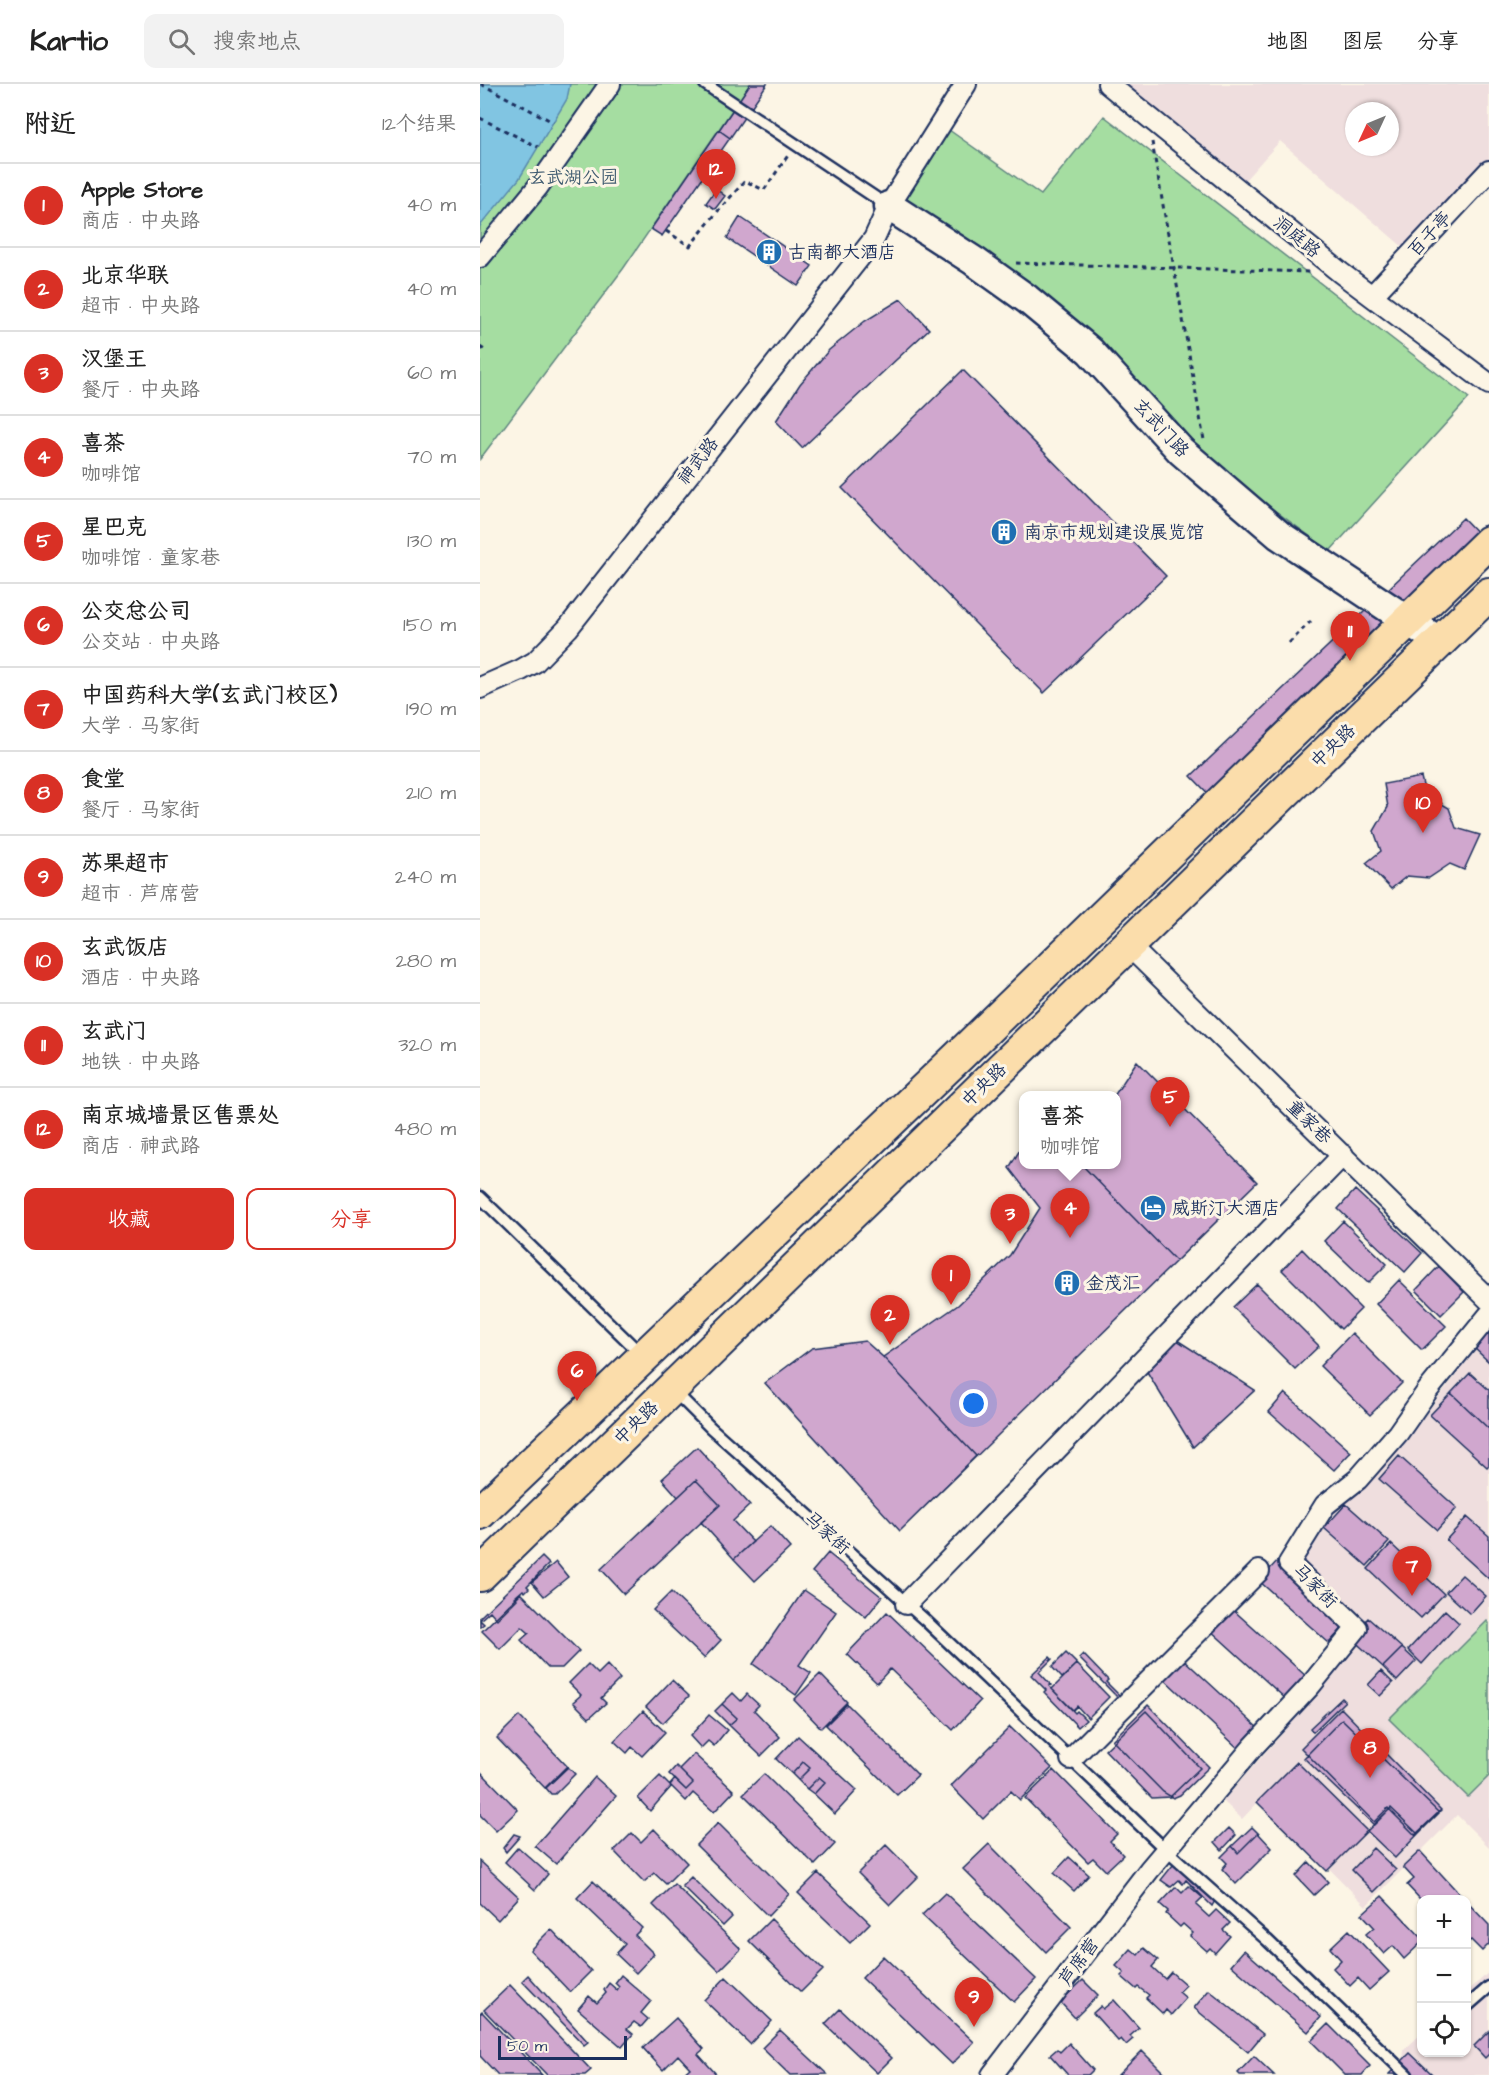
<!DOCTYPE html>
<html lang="zh">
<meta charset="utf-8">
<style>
body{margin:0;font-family:"Architects Daughter","LXGW WenKai TC",sans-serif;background:#f2f2f2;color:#222}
.controls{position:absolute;right:18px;bottom:18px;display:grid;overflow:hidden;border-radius:12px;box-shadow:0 2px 4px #0004}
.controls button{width:54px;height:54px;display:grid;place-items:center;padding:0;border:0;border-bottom:2px solid #e0e0e0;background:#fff;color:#222;font:30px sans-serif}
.compass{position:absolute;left:865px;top:18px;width:54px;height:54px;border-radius:50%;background:#fff;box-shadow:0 2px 4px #0004;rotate:226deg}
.scale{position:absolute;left:18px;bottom:15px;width:129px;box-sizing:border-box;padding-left:6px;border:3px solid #1b2f5e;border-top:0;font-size:16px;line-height:21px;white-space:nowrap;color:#1b2f5e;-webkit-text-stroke:4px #fcf5e5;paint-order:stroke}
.you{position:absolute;left:494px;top:1320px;width:21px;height:21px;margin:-15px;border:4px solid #fff;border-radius:50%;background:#1a73e8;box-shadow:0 0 0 9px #1a73e833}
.badge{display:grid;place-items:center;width:39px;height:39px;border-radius:50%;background:#d93025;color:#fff;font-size:20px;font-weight:700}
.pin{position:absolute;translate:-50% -50px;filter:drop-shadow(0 2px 3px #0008)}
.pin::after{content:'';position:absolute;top:32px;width:21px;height:18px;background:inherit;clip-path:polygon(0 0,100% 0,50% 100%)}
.popup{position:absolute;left:539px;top:1007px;width:102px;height:78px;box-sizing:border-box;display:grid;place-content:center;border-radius:12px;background:#fff;filter:drop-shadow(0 2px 4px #0005);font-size:20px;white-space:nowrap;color:#767676}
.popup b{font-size:22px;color:#222}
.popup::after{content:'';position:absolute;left:50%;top:100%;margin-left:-12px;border:12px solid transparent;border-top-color:#fff}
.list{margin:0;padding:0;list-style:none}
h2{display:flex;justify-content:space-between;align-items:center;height:78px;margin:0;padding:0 24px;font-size:26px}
h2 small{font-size:20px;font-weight:400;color:#767676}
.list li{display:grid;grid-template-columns:39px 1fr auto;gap:18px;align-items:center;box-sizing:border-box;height:84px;padding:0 24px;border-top:2px solid #e0e0e0}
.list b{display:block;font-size:22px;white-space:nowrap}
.list p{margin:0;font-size:20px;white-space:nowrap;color:#767676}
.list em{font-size:20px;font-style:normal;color:#767676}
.actions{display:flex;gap:12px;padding:18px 24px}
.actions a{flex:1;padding:14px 0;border:2px solid #d93025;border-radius:12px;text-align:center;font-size:21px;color:#d93025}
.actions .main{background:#d93025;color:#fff}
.icon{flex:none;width:33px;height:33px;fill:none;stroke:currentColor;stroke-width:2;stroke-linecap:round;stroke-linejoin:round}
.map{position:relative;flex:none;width:1009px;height:1991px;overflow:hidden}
header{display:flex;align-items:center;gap:36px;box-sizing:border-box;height:84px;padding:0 30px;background:#fff;border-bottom:2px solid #e0e0e0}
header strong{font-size:28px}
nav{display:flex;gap:33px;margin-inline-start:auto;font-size:21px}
.search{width:420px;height:54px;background:#f2f2f2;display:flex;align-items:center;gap:15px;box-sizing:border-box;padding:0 21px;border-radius:12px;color:#767676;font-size:22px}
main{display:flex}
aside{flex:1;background:#fff}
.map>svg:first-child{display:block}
.built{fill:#efdede;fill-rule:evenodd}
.green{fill:#a5dda1;stroke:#608680;stroke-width:1.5}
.water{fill:#81c5e2;stroke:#5889ad;stroke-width:1.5}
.building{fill:#d0a7ce;stroke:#1b2f5e;stroke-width:1.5}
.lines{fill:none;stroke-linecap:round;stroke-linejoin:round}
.lane-casing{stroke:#1b2f5e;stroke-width:15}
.street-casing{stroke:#1b2f5e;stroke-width:24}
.secondary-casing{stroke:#1b2f5e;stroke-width:33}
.primary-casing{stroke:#1b2f5e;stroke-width:36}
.path{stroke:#1b2f5e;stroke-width:3;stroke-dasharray:4.5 4.5;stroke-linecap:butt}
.lane{stroke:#fcf5e5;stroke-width:10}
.street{stroke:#fcf5e5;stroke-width:20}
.secondary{stroke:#fcf5e5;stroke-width:28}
.primary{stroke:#fbddab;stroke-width:32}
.labels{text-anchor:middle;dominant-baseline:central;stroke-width:6;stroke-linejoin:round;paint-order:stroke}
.park-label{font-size:18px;fill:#3e5a6f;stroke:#fcf5e5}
.street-label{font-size:18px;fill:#1b2f5e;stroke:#fcf5e5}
.poi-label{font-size:18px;fill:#1b2f5e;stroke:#fcf5e5;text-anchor:start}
</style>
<header>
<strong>Kartio</strong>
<div class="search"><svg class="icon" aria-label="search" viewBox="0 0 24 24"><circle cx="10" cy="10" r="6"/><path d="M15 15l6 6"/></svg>搜索地点</div>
<nav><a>地图</a><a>图层</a><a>分享</a></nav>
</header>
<main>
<aside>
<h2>附近<small>12个结果</small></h2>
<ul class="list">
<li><span class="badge">1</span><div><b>Apple Store</b><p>商店 · 中央路</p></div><em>40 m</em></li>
<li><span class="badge">2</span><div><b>北京华联</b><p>超市 · 中央路</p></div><em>40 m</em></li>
<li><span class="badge">3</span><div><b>汉堡王</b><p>餐厅 · 中央路</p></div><em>60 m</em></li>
<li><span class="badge">4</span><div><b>喜茶</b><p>咖啡馆</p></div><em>70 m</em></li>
<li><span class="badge">5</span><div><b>星巴克</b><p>咖啡馆 · 童家巷</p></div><em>130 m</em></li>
<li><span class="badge">6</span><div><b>公交总公司</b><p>公交站 · 中央路</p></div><em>150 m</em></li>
<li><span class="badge">7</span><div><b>中国药科大学(玄武门校区)</b><p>大学 · 马家街</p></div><em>190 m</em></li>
<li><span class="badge">8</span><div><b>食堂</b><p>餐厅 · 马家街</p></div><em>210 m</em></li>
<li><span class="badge">9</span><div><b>苏果超市</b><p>超市 · 芦席营</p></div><em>240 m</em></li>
<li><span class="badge">10</span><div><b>玄武饭店</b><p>酒店 · 中央路</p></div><em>280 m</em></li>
<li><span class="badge">11</span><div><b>玄武门</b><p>地铁 · 中央路</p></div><em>320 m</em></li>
<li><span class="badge">12</span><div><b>南京城墙景区售票处</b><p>商店 · 神武路</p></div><em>480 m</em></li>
</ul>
<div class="actions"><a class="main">收藏</a><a>分享</a></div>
</aside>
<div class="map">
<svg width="1009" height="1991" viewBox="0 0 1009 1991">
<rect width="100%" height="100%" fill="#fcf5e5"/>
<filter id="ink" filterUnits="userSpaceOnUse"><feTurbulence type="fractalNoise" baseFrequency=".0167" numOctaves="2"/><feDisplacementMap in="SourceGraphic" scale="12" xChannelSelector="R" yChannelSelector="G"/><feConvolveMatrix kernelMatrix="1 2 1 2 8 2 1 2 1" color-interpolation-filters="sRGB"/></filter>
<g filter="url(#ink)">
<!-- built -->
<path class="built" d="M629 0H1009V87L931 170 800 57 757 105ZM874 27H910V63H874Z
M1009 1249V1763L977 1731 886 1822 781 1715 762 1735 743 1717 852 1593 888 1543 821 1480 857 1421 879 1406 923 1359Z
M1009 1888V1991H939L923 1975 924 1966 941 1950 942 1968H986L987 1908Z"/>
<!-- green -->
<path class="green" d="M0 0H270L143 185 0 375Z
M624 32 989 314 850 467 719 371 423 116 469 46 561 111Z
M1007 1537 1009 1539V1692L988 1713 909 1635Z"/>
<!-- water -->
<path class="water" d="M0 0H90L87 15 39 95 0 142Z"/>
<!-- building -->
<path class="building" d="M270 0H287L250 54 239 46Z
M239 46 250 54 182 152 171 145Z
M236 105 245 112 235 125 226 119Z
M260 133 332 182 318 202 247 154Z
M421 215 449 245 322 364 296 337 320 300 349 266 385 237Z
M483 286 686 492 564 609 362 404Z
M983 434 1009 461V482L748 730 711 692Z
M941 693 945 710 969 724 976 744 1000 751 984 786 970 780 949 794 927 792 911 805 886 779 901 767 894 747 908 723 904 700Z
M657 977 777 1098 420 1447 285 1299 332 1264 385 1257 403 1273 478 1221 530 1171 560 1124 529 1084 544 1059V1080H636V1012H634Z
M657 977 777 1098 696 1177 601 1080H636V1012H634Z
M875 1106 942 1169 925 1188 858 1125Z
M863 1137 907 1180 888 1199 844 1157Z
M822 1165 881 1225 861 1245 802 1186Z
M959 1182 984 1208 961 1231 936 1206Z
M919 1196 966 1242 942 1266 896 1220Z
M777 1200 839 1262 815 1285 753 1223Z
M1009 1243V1278L992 1262Z
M683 1247 775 1306 713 1363 658 1273Z
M872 1249 922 1299 890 1331 840 1282Z
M385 1257 403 1273 496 1372 420 1447 285 1299 332 1264Z
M990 1289 1009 1306V1345L971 1309Z
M805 1309 871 1368 854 1386 789 1328Z
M971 1309 1009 1345V1381L1007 1383 950 1331Z
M217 1363 270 1421 253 1437 273 1458 254 1475 221 1438 240 1421 216 1396 198 1413 182 1395Z
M919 1372 977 1424 957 1446 899 1395Z
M216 1396 240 1421 144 1510 121 1485Z
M866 1420 909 1458 887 1482 844 1444Z
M987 1433 1009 1452V1495L966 1456Z
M290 1442 310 1464 275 1497 254 1475Z
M911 1460 964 1510 941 1534 888 1485Z
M348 1469 402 1513 386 1533 332 1488Z
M62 1473 69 1480 47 1502 49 1504 45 1508 43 1506 35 1513 37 1515 17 1535 10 1527 0 1536 4 1540 0 1543V1533Z
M798 1476 868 1538 849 1559 779 1497Z
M76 1478 88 1493 64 1512 52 1498Z
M982 1491 1006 1512 990 1530 966 1508Z
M324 1506 356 1528 319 1581 331 1589 316 1611 273 1580Z
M191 1508 241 1556 224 1574 173 1526Z
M41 1509 99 1567 82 1584H68L41 1556 49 1549 42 1543 20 1565 2 1547Z
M750 1523 828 1594 807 1616 729 1545Z
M965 1526 979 1539 942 1580 928 1566Z
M407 1528 500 1617 473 1646 410 1585 397 1599 367 1570Z
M888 1534 922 1564 903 1583 870 1553Z
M922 1564 936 1577 917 1597 903 1583Z
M586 1569 597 1580 582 1594 572 1583Z
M603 1570 628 1596 626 1598 643 1615H639L599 1574Z
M570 1573 572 1575 559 1588 571 1601 569 1602 595 1629 597 1627 606 1636 598 1643 564 1608 566 1606 551 1591Z
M702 1574 779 1645 760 1666 683 1594Z
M108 1580 118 1590 127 1581 140 1595 121 1614 126 1619 109 1634 93 1618 101 1611 89 1599Z
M597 1580 629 1613 608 1634 597 1622 593 1626 572 1605Z
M901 1587 913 1599 900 1612 888 1601Z
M340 1590 367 1618 341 1644 314 1616Z
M192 1596 209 1612 183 1639 166 1623Z
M253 1609 261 1617 267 1610 279 1621 274 1626 300 1653 281 1672 249 1641 257 1634 242 1620Z
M862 1614 865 1617 833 1648 830 1644Z
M242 1620 257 1634 249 1641 235 1627Z
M367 1620 438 1691 417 1711 346 1641Z
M668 1621 729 1683 700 1711 693 1714 683 1708 632 1656Z
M861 1624 961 1726 935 1751 908 1724 894 1738 821 1664Z
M163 1627 185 1648 162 1672 152 1663 147 1669 134 1657Z
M666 1627 720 1684 690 1713 672 1714 625 1666Z
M229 1631 247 1646 234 1662 228 1657 221 1664 210 1652Z
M39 1632 87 1682 65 1704 17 1654Z
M862 1635 959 1729 938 1750 911 1724 894 1741 824 1674Z
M530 1643 572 1684 540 1716 531 1707 503 1735 471 1702Z
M318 1652 377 1706 355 1730 334 1710 345 1698 339 1693 327 1705 318 1696 330 1684 323 1678 312 1690 296 1675Z
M214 1670 254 1707 234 1728 213 1709 206 1717 190 1701 195 1695 206 1706 213 1699 199 1685Z
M323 1678 330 1684 318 1696 312 1690Z
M817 1678 887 1747 847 1787 777 1718Z
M196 1682 213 1699 206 1706 189 1690Z
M88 1683 95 1690 75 1710H71L66 1704Z
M574 1686 637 1750 630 1757 643 1771 626 1787 613 1774 608 1778 545 1714Z
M0 1687 38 1726 16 1747 0 1731Z
M284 1690 355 1760 335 1781 263 1710Z
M180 1692 191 1703 170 1727 158 1714Z
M115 1693 136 1712 76 1780 55 1762Z
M339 1693 345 1698 334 1710 327 1705Z
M911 1724 938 1750 915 1774 887 1747Z
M238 1739 309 1810 288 1832 216 1761Z
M772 1743 778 1749 758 1769 752 1762Z
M749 1744 756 1751 742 1766 735 1758Z
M174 1745 207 1779 186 1800 174 1789 164 1798 134 1767 152 1749 161 1758Z
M778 1749 792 1764 756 1800 742 1785 747 1779 741 1773 752 1762 758 1769Z
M34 1750 40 1752 26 1768 23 1764Z
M509 1760 591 1843 566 1868 483 1785Z
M406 1761 438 1793 410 1821 378 1789Z
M38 1763 68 1790 55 1806 25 1778Z
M893 1764 916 1786 894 1808 872 1786Z
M940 1767 985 1816H953L951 1813 949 1816H942V1817L927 1801 934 1795 923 1783Z
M589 1773 609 1791 594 1807 574 1789Z
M697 1776 737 1813 732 1822 706 1796 703 1800 699 1796 691 1803 681 1796Z
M0 1777 39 1813 18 1836 0 1819Z
M829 1778 848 1798 834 1811 816 1792Z
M338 1789 390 1839 370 1859 318 1809Z
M211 1793 252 1833 243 1842 202 1802Z
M113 1797 162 1844 155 1851 174 1870 156 1889 136 1870 145 1860 97 1814Z
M194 1800 261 1865 239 1887 173 1821Z
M709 1802 723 1814 716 1821 729 1833 736 1826 750 1839 743 1846 750 1852 735 1869 730 1864 727 1867 710 1852 713 1849 703 1840 700 1843 686 1830 688 1827 680 1820 696 1803 702 1809Z
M465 1809 556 1895 534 1918 442 1831Z
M902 1812 942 1854V1858L924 1875 913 1862 904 1870 886 1850 894 1843 882 1830Z
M986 1817 1009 1841V1860L1002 1867 991 1856 986 1860Z
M291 1835 343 1886 321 1908 269 1857Z
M71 1845 111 1887 90 1908 50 1866Z
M869 1846 909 1888 889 1906 878 1894 870 1902 853 1884 861 1876 850 1864Z
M664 1864 678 1876 672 1883 685 1895 691 1888 706 1901 699 1908 706 1914 691 1931 686 1926 683 1930 666 1914 669 1911 658 1903 656 1905 641 1892 644 1889 636 1882 651 1865 658 1871Z
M764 1866 841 1933 828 1948 751 1881Z
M403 1872 494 1958 472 1980 382 1894Z
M48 1891 108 1958 104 1961 42 1897Z
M141 1891 171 1917 161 1929 168 1935 161 1943 154 1938 147 1945 153 1950 142 1963 98 1925 109 1912 117 1919 126 1909 124 1906 129 1899 137 1906 139 1903 135 1899Z
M246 1893 292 1937 270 1960 224 1916Z
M603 1896 618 1911 595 1934 580 1918Z
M30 1901 111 1986 105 1991H67L4 1926Z
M729 1906 783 1950 768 1968 714 1924Z
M634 1916 659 1944 650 1952 653 1955 646 1961 641 1955 638 1957 613 1929 621 1922 623 1925Z
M360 1925 412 1974 397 1989 345 1940Z
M2 1928 62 1991H18L0 1972V1930Z
M196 1934 224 1965 218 1970 237 1991H202L210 1984 198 1971 183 1986 163 1964Z
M848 1940 890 1982 882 1991H865L831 1957Z
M300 1946 347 1990 310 1991 282 1964Z
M1009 1947V1970L1005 1974 994 1962Z
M589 1959 613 1986 608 1991H588L570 1971 577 1965 580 1968Z
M662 1967 686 1991H638Z
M930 1969 953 1991 909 1990Z
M930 1969 953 1991 909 1990Z
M774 1972 794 1991H760L758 1989Z"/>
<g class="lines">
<defs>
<path id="lane" d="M225 0 408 122
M0 1113 163 1272
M193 1306 231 1344 445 1536 686 1766 787 1856 927 1991
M986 1923 1009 1903"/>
<path id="street" d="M628 0 861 189 1009 300
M0 173 57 104 130 0
M892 212 1009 87
M0 604 41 586 55 578 88 544 394 155 409 122 486 0
M648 861 1009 1216
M426 1520 863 1071
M591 1675 779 1487
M512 1991 669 1786 773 1663 830 1602 877 1544 809 1479 845 1421 878 1395 918 1349 948 1306 1009 1231"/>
<path id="secondary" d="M409 122 494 177 547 215 610 267 701 367 799 451 960 558"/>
<path id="primary" d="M0 1429 479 972 1009 458
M0 1491 1009 510"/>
</defs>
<!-- lane casing -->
<use href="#lane" class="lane-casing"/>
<!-- street casing -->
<use href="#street" class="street-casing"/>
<!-- secondary casing -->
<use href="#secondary" class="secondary-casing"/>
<!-- primary casing -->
<use href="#primary" class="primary-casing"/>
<!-- path -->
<path class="path" d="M1 0 73 38
M0 34 58 63
M672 58 724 356
M186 147 210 162 238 127 265 97 284 106 309 70
M536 179 829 188
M0 263 6 267
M809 559 831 537"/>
<!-- lane -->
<use href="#lane" class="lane"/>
<!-- street -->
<use href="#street" class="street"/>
<!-- secondary -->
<use href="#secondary" class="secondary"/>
<!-- primary -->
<use href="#primary" class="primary"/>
</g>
</g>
<!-- icons -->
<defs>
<symbol id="building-disc" viewBox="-11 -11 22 22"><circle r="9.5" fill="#1f6fb2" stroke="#fcf5e5"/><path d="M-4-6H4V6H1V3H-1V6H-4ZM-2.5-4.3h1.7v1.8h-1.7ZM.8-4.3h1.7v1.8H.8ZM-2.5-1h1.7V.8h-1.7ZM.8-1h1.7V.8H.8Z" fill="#fff"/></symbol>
<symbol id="hotel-disc" viewBox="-11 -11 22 22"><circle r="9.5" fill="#1f6fb2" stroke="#fcf5e5"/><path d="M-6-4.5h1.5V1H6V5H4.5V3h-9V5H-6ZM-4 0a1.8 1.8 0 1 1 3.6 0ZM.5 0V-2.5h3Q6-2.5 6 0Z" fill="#fff"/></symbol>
</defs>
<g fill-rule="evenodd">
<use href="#building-disc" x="274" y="153" width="30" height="30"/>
<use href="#building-disc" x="509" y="433" width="30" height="30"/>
<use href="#hotel-disc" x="658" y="1109" width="30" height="30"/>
<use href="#building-disc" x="572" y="1184" width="30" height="30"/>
</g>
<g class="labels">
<!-- park labels -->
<g class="park-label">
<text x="93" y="93">玄武湖公园</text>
</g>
<!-- street labels -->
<g class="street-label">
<text transform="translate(950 150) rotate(-47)">百子亭</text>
<text transform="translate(817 153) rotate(39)">洞庭路</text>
<text transform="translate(681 344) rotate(47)">玄武门路</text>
<text transform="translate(218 377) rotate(-52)">神武路</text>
<text transform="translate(853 662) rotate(-44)">中央路</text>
<text transform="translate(504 1001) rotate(-44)">中央路</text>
<text transform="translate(829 1038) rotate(44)">童家巷</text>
<text transform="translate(156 1339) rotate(-44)">中央路</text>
<text transform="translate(347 1449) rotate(42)">马家街</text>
<text transform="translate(835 1502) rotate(45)">马家街</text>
<text transform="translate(599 1878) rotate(-53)">芦席营</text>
</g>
<!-- poi labels -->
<g class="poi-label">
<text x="308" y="168">古南都大酒店</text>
<text x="544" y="448">南京市规划建设展览馆</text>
<text x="692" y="1124">威斯汀大酒店</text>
<text x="606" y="1199">金茂汇</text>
</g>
</g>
</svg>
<div class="controls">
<button>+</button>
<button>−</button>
<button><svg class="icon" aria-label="locate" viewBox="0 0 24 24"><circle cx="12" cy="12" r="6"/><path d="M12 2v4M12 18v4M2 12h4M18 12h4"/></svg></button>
</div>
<svg class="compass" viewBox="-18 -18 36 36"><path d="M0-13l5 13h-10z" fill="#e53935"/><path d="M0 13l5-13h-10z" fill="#767676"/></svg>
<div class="scale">50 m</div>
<div class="you"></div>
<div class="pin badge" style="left:471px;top:1221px">1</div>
<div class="pin badge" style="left:410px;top:1261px">2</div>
<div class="pin badge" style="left:530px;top:1160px">3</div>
<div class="pin badge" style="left:590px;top:1154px">4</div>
<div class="popup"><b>喜茶</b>咖啡馆</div>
<div class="pin badge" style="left:690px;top:1043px">5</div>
<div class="pin badge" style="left:97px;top:1317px">6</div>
<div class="pin badge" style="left:932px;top:1512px">7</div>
<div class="pin badge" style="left:890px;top:1694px">8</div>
<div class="pin badge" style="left:494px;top:1943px">9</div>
<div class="pin badge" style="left:943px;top:749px">10</div>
<div class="pin badge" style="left:870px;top:577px">11</div>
<div class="pin badge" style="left:236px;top:115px">12</div>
</div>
</main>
